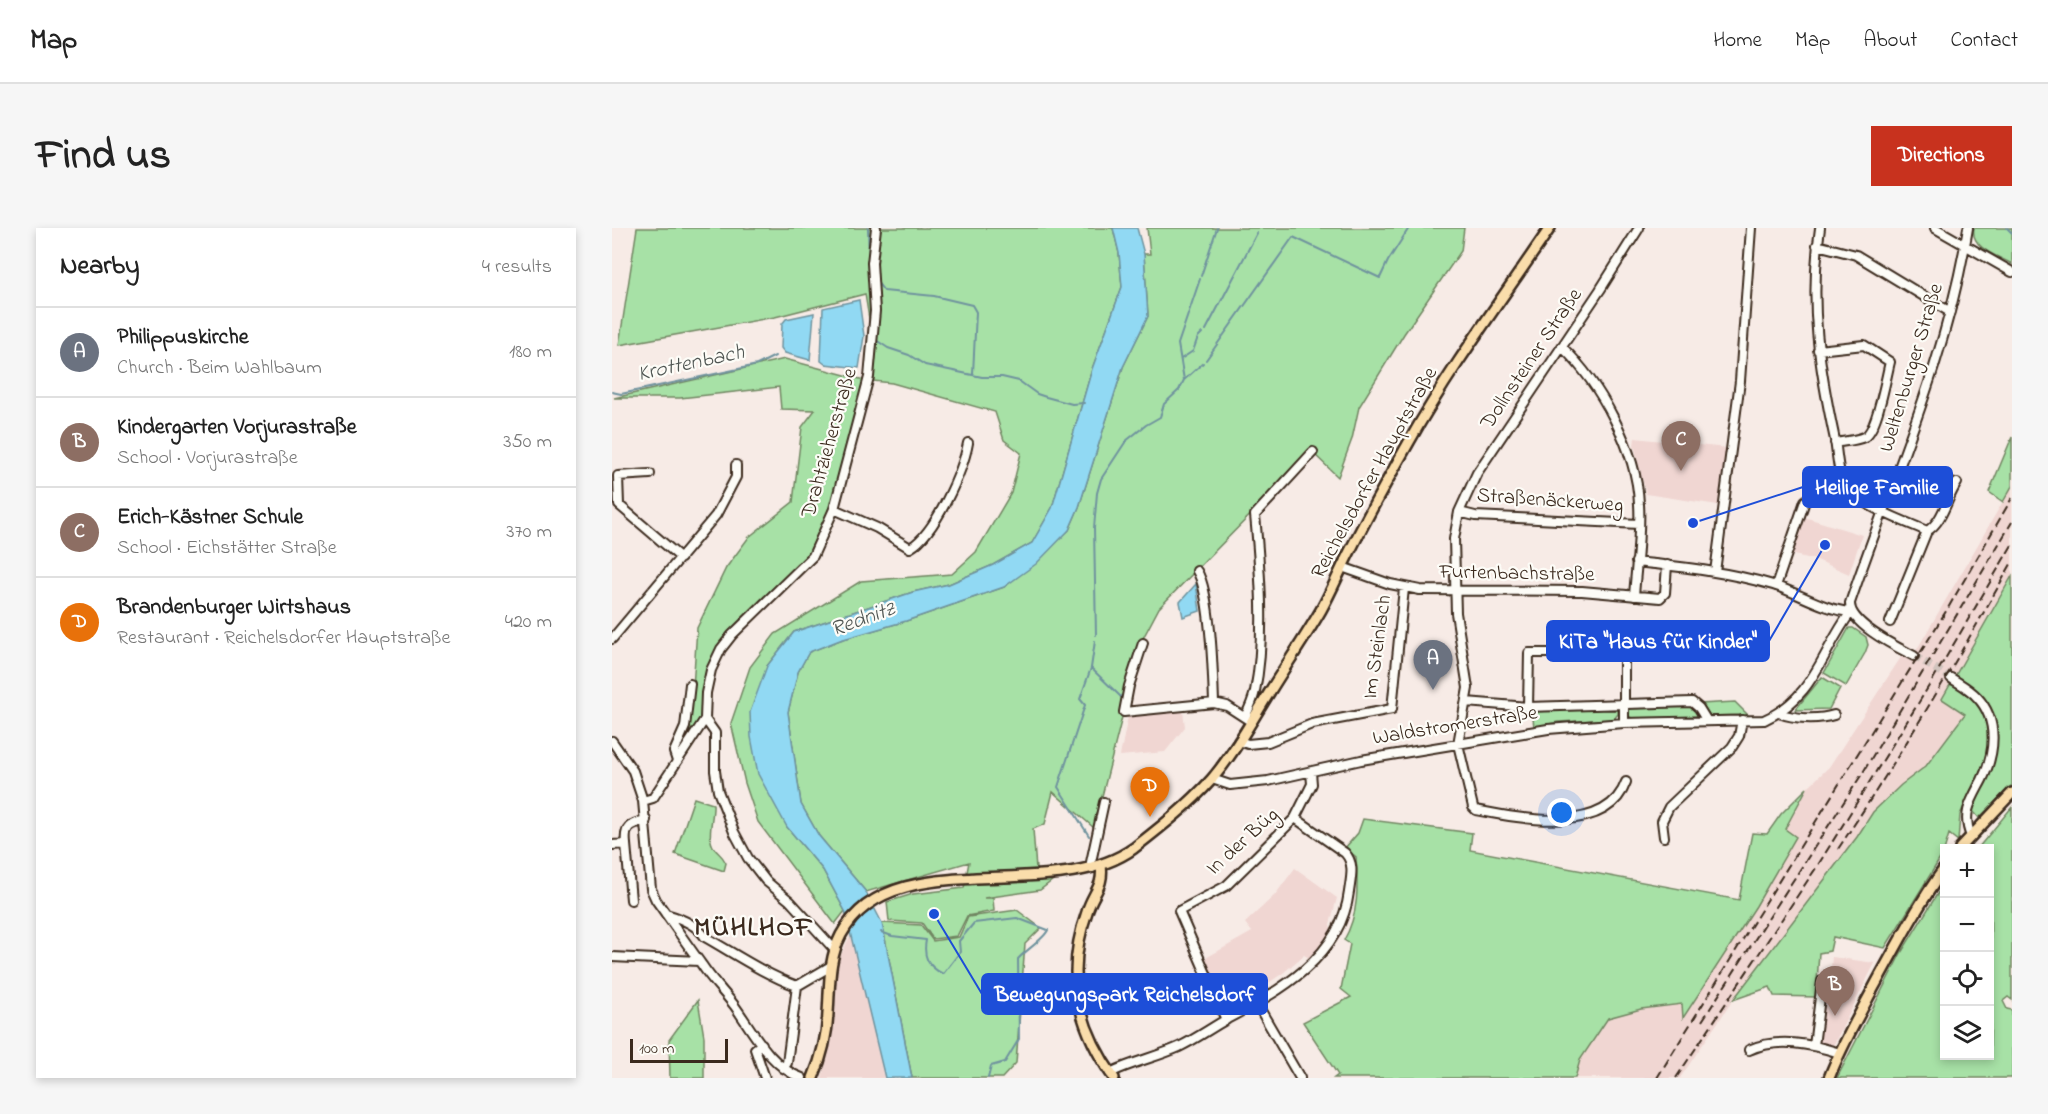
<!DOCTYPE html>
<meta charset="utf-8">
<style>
body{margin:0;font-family:"Indie Flower",sans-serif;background:#f6f6f6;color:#222}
.controls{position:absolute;right:18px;bottom:18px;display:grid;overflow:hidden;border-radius:0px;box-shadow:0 3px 9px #0003}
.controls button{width:54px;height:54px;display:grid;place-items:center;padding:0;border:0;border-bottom:2px solid #e0e0e0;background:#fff;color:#222;font:30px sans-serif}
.scale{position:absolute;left:18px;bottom:15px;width:98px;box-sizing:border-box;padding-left:6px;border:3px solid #3b2a1e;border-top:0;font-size:16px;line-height:21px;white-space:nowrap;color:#3b2a1e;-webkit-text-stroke:4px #fdfcf7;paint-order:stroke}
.you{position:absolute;left:950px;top:585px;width:21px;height:21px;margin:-15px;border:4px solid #fff;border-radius:50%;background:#1a73e8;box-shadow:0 0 0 9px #1a73e833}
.badge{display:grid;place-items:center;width:39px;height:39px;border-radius:50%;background:#c8321e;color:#fff;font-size:20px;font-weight:700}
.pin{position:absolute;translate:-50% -50px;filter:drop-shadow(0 2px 3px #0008)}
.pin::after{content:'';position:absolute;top:32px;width:21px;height:18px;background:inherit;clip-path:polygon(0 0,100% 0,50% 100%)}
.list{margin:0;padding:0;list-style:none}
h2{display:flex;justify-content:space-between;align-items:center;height:78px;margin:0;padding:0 24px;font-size:26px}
h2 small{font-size:20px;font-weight:400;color:#767676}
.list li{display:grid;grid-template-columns:39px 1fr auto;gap:18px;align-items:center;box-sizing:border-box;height:90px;padding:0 24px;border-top:2px solid #e0e0e0}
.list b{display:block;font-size:22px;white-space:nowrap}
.list p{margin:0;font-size:20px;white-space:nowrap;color:#767676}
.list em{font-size:20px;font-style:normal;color:#767676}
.icon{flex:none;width:33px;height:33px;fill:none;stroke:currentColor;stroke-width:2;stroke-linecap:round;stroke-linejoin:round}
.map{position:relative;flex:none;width:1400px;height:850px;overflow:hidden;border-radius:0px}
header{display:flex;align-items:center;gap:36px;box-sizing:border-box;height:84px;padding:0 30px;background:#fff;border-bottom:2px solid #e0e0e0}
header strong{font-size:28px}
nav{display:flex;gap:33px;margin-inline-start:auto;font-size:21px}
.intro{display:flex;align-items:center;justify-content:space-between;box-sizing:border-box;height:144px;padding:0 36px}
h1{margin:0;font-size:42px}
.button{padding:15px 27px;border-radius:0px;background:#c8321e;color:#fff;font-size:21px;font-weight:700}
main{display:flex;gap:36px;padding:0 36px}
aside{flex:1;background:#fff;border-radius:0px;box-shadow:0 3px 9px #0003}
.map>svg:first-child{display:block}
.built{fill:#f0d6d2}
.green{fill:#a7e1a6;stroke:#718662;stroke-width:1.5}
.water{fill:#91d9f3;stroke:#6f939e;stroke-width:1.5}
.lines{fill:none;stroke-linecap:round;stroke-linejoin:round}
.stream{stroke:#6f939e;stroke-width:2}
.minor-tunnel{stroke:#d1c4be;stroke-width:8;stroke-dasharray:8 4;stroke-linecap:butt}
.minor-casing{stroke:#3b2a1e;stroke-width:12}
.major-casing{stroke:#3b2a1e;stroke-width:14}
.minor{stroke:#fdfcf7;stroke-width:8}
.major{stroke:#faddab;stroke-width:9}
.rail{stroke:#3b2a1e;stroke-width:2;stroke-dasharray:9 4.5;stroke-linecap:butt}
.labels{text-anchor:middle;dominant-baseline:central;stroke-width:4.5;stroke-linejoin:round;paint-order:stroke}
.street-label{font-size:21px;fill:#3b2a1e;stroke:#fdfcf7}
.water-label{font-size:22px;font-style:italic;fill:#505653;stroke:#fdfcf7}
.district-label{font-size:27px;font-weight:bold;letter-spacing:1.5px;fill:#3b2a1e;stroke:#fdfcf7}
.leader{fill:none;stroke:#1d4ed8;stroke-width:2}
.callout-dot{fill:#1d4ed8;stroke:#fdfcf7;stroke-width:2}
.callout{fill:#1d4ed8;stroke:#1d4ed8;stroke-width:2}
.callout-label{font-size:22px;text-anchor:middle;font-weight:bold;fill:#fff}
</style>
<header>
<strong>Map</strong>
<nav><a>Home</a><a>Map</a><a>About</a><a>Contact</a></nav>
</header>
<div class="intro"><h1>Find us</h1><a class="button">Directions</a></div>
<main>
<aside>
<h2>Nearby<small>4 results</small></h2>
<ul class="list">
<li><span class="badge" style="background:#6b7280">A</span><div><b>Philippuskirche</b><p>Church · Beim Wahlbaum</p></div><em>180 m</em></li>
<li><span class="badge" style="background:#8d6e63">B</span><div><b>Kindergarten Vorjurastraße</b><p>School · Vorjurastraße</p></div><em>350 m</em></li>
<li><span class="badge" style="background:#8d6e63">C</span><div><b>Erich-Kästner Schule</b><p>School · Eichstätter Straße</p></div><em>370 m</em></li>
<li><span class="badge" style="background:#e8710a">D</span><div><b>Brandenburger Wirtshaus</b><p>Restaurant · Reichelsdorfer Hauptstraße</p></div><em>420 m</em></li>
</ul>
</aside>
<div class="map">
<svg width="1400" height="850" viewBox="0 0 1400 850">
<rect width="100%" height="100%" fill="#f7ebe6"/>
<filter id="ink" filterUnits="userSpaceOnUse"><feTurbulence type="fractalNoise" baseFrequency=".0167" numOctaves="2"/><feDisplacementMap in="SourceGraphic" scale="12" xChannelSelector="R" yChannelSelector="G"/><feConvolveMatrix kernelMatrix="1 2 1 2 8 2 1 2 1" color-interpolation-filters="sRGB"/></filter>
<g filter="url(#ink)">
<!-- built -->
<path class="built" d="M1023 210 1114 220 1106 277 1034 266 1022 217Z
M1400 258V348L1330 471 1353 486 1314 538 1289 557 1261 584 1245 609 1121 772 1068 850H963L968 832 996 790 1029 781 1070 776 1071 789 1184 609 1173 602 1195 560 1217 539 1295 420 1304 423Z
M1189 288 1250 307 1237 346 1205 332 1177 326Z
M571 483 573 499 553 524 508 528 516 488Z
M683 640 725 670 718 696 719 703 711 716 697 730 692 727 671 745 645 763 646 768 619 783 615 782 592 731 640 704 633 695 663 667Z
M239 706 270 838 273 850H210L220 806 224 737Z
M1220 729 1263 735 1222 816 1220 817 1207 815 1214 761 1217 759Z"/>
<!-- green -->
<path class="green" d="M25 0H501L507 25 510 59 480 141 440 280 420 315 381 337 337 356 301 364 182 404 155 438 175 599 211 642 233 683 223 696 146 594 133 555 119 495 138 439 163 406 249 353 340 346 364 324 399 265 409 225 392 212 383 184 280 155 252 152 228 249 213 291 196 326 114 408 98 432 91 462 90 490 71 521 68 520 79 490 85 400 114 340 137 309 181 274 190 199 203 182 169 181 167 159 68 170H2L173 131 252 152 259 103 253 66 163 89 7 117Z
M535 0H852L849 23 792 106 747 179 740 211 726 249 700 224 547 380 529 414 482 600 441 564 433 596 421 601 424 641 441 652 428 662 372 670H381L382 683 355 688 345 708 321 711 310 695 277 693 275 674 301 666 352 660 357 634 254 664 207 608 189 576 176 484 186 444 197 424 228 412 294 393 392 359 457 302 467 279 511 139 536 88 532 26H538Z
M1362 0H1400V36C1386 28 1358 20 1362 0Z
M1400 209V258L1391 274 1377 264Z
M1400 348V557L1367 590 1361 583 1360 578 1369 560 1362 555 1348 587 1346 613 1337 606 1331 626 1273 720 1221 709 1218 723 1207 725 1204 769 1162 768 1158 759 1121 772 1245 609 1261 584 1289 557 1314 538 1353 486 1330 471Z
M1237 400H1241L1254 409 1256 417 1253 425 1234 458 1212 445Z
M1210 449 1228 460 1217 481 1183 482Z
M1123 474 1136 487 1097 488 1088 476Z
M1079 476 1090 489 1021 491 1016 487 1015 478Z
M1006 478V486L1002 491 946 494 922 499 920 482Z
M1195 560 1173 601 1184 609 1144 678 1071 790 1070 776 1029 781 996 790 968 832 963 850H722L726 847 691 794 739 769 729 761 738 716 732 712C747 686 746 658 744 629L733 620 746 605 751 591 860 605 858 622 1127 672 1140 605 1155 606 1169 586Z
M82 570 101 576C102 589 94 609 102 620 107 627 109 625 114 635L112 643 63 626Z
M1400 579V772L1396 769 1391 773 1395 781 1400 782V850H1225L1289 725 1332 655V828H1378L1379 766 1378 620H1366Z
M405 682 429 700 413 716 404 835 390 850H300L270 695 309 697 321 713 347 709 356 689Z
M86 772 92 809V850H58L57 812Z"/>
<!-- water -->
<path class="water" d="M501 0H525L532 26 536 88 511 139 467 279 457 302 424 336 392 359 294 393 228 412 197 424 186 444 176 484 189 576 207 608 254 664 270 695 300 850H273L233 683 211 642 175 599 146 546 139 509 138 484 155 438 182 404 301 364 337 356 381 337 420 315 440 280 480 141 510 59 507 25Z
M247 72 252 108 247 140 213 136 209 133 211 80Z
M202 85 198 132 173 125 169 120 170 96 174 91Z
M584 356 588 383 571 389 568 374Z"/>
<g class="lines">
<!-- stream -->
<path class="stream" d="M256 0 257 30
M1395 0 1400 5
M589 48 605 0
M265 54 272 63 322 68 360 77 364 84 361 146
M594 102 645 5
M264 112 276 120 297 127 313 137 370 149H390L407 153 425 166 434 169 460 176 472 175
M569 131 581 123 586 109 590 105
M594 132 681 9 768 50 776 33 797 0
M572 152 566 116 588 51
M0 164 9 166 145 137 163 128
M484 407 482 300 485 265 489 251 514 213 534 197 548 189 552 176 567 162 572 152 591 135
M479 440 509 469
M477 608 446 559 473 477 468 471 479 440 483 413
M269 704 280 708 314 712C311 728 315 738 331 746L348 724 347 713 362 695 405 690 436 702C432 711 414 722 406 731L407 811 393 834 379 838 376 850"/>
<!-- minor-tunnel -->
<path class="minor-tunnel" d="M1302 428 1339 450"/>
<defs>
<path id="minor" d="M1208 0C1197 76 1207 138 1223 212 1225 224 1226 247 1232 257 1242 275 1296 295 1315 303
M1323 0 1400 44
M1205 17 1244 27 1338 84
M950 119C988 155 1025 222 1027 276 1029 306 1024 338 1022 368
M1206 122 1252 117 1278 134C1274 149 1265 204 1252 209 1243 213 1232 213 1223 215
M38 246 6 248 7 277 69 330
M222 281 265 300 298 320C323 306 351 243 356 215
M847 284 863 288 1027 296
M1024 334C1071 339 1116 344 1161 357 1187 365 1212 382 1239 384
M730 339 778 356 808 362 970 363 1048 370 1053 365 1055 337
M585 343C599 366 601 445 602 475
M1103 344 1128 153 1139 0
M1164 358 1193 273C1202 265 1219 262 1231 256
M1278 394 1315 303C1331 294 1335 269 1345 255
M0 411 104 287 124 249V237
M531 415 517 458 512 484 602 475 615 478 635 491
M1302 428C1285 419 1237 396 1238 375 1280 251 1335 131 1356 0
M1339 450C1348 456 1358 461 1365 469 1387 492 1383 526 1370 552 1360 571 1349 586 1359 608
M854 474 916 479 1080 474 1087 480 1095 493
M916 479 917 425H1012V495
M1167 485C1182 491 1206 492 1222 487
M633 489C637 481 641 472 643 463 654 410 648 341 643 287L701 224
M93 491 103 505V543L106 563 122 604 136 630 154 653 178 673 222 721
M0 513 21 543 31 573 39 661 44 672C59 693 74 715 90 737 99 751 111 763 122 777 141 803 158 839 190 850
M627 513 636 516 656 514 700 496 780 481 792 360
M65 533 62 524 73 499 78 456
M600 551 618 557 656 553 749 532 936 501 1012 495 1152 492C1203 469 1209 424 1239 384
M1014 554C995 609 905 590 864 582L861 579 846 516 856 460 844 385 842 311 847 284 865 245 988 62 1027 0
M31 573 41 570 93 491 94 465 99 442 109 421 120 407 201 328 222 281 257 149 263 83 260 35 264 0
M1052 609 1050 593 1057 579 1120 519 1127 508 1130 492
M14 616 19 672
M0 617 14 616C12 598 18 596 34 592
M480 640 479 634 492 574
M54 686C68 690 85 697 93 709 123 726 152 746 185 758
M0 729 87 733
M185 758 219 738
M645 776 688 850
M614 792 567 683 614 658 683 590 700 556 699 544
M150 816 143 821 153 850
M1202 818 1210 753
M1137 822C1166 809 1199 816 1228 825
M171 840 175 835 185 758
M498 845C520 834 545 829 567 819 584 811 599 800 615 791 668 763 729 729 737 664 739 649 743 636 733 625L683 590"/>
<path id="major" d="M1348 620 1400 565
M489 637C492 659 481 664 475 684 453 745 465 798 502 850
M201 850C210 829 215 808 216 785 218 758 216 732 229 707 280 612 441 679 522 620 549 599 577 577 600 551 622 525 639 494 657 465 674 437 693 410 709 382 719 364 727 345 736 327 755 289 776 251 797 214 839 139 890 71 938 0
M1217 850C1229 819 1246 789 1262 759 1284 719 1305 678 1332 641"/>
</defs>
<!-- minor casing -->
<use href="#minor" class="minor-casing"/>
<!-- major casing -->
<use href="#major" class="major-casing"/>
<!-- minor -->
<use href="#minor" class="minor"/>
<!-- major -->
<use href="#major" class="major"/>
<!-- rail -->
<path class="rail" d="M1226 621C1288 528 1345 433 1399 336
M1090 793 1250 546 1400 294
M1045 850 1336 380 1400 270
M1064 850 1206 637 1320 453 1400 317"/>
</g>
</g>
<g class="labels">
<!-- street labels -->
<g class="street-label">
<text transform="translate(920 131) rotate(-56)">Dollnsteiner Straße</text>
<text transform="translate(1300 140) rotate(-73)">Weltenburger Straße</text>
<text transform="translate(218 215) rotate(-74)">Drahtzieherstraße</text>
<text transform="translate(763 245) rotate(-61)">Reichelsdorfer Hauptstraße</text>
<text transform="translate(938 273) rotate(4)">Straßenäckerweg</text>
<text transform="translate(905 346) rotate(1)">Furtenbachstraße</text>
<text transform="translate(766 419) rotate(-82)">Im Steinlach</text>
<text transform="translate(843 498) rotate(-9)">Waldstromerstraße</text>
<text transform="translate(631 614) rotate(-42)">In der Büg</text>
</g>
<!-- water labels -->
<g class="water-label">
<text transform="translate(79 136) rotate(-12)">Krottenbach</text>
<text transform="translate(251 392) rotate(-20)">Rednitz</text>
</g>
<!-- district labels -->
<g class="district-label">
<text x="142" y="700">MÜHLHOF</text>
</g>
</g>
<!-- callouts -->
<path class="leader" d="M1081 295L1191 259M1213 317L1157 413M322 686L370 766"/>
<g class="callout-dot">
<circle cx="1081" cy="295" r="6"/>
<circle cx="1213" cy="317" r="6"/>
<circle cx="322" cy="686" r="6"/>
</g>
<g class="callout">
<rect x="1191" y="239" width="149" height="40" rx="6"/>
<rect x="935" y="393" width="222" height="40" rx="6"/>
<rect x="370" y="746" width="285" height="40" rx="6"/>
</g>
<g class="callout-label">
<text x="1265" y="266">Heilige Familie</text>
<text x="1046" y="420">KiTa "Haus für Kinder"</text>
<text x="513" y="773">Bewegungspark Reichelsdorf</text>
</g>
</svg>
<div class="controls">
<button>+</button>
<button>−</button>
<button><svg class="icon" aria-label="locate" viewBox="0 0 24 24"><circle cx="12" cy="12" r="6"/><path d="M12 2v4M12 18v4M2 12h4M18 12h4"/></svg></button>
<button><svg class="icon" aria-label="layers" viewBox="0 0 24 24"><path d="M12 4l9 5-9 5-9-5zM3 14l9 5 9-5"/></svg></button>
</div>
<div class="scale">100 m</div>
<div class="you"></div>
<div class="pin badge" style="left:821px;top:462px;background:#6b7280">A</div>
<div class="pin badge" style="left:1223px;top:788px;background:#8d6e63">B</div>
<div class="pin badge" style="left:1069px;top:243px;background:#8d6e63">C</div>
<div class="pin badge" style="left:538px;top:589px;background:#e8710a">D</div>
</div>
</main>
